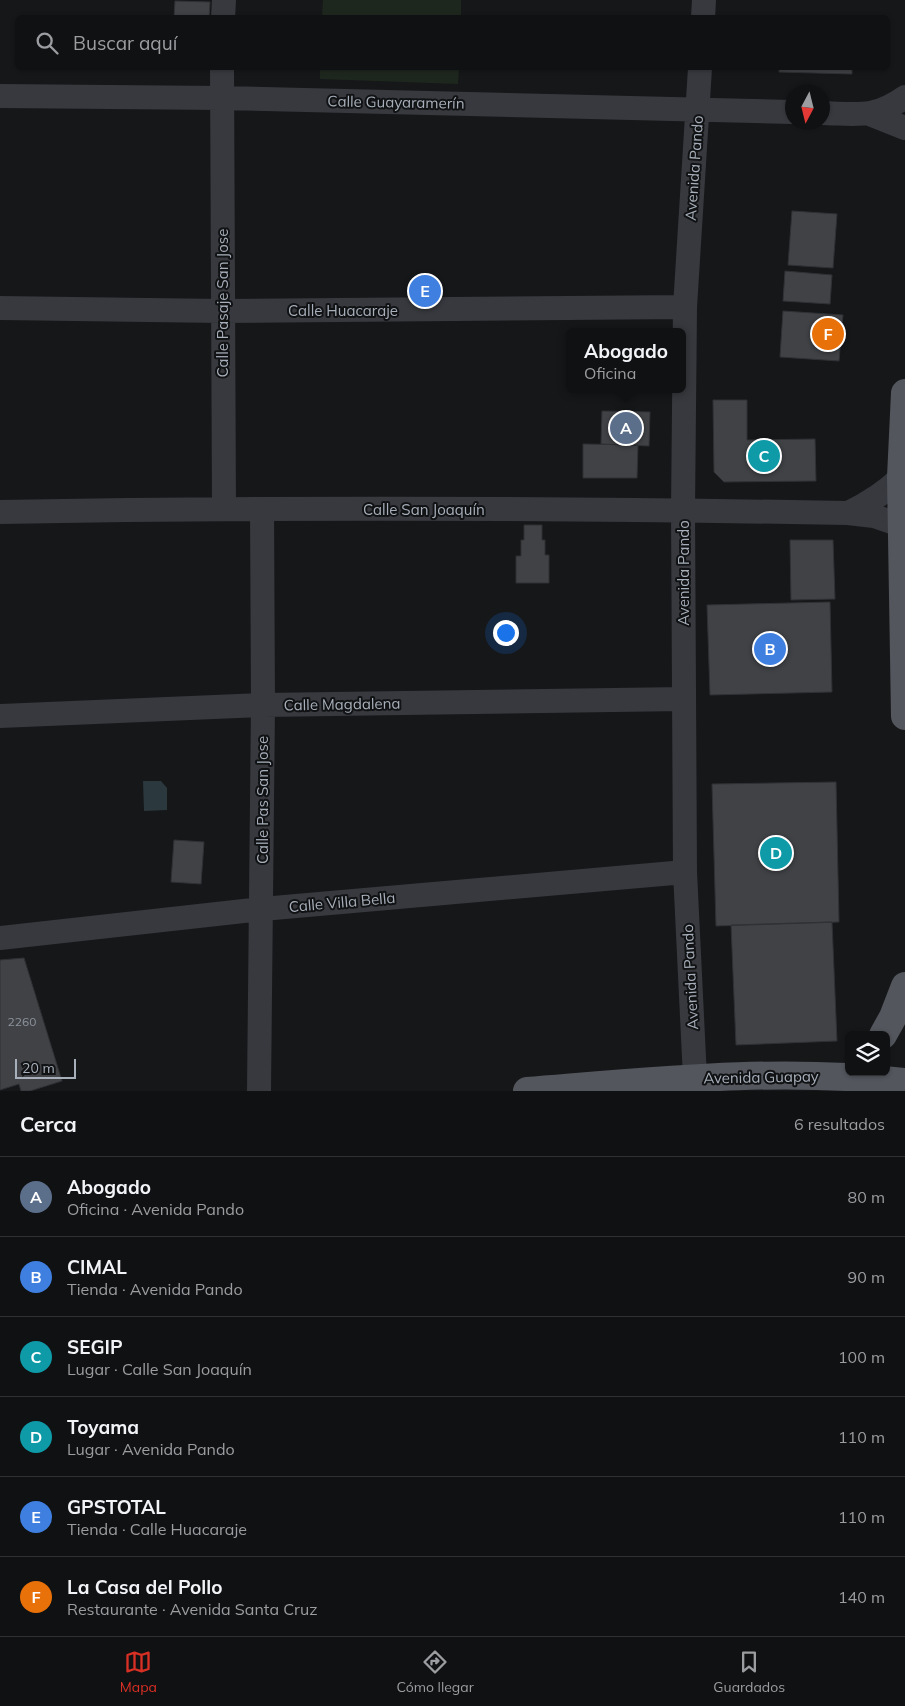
<!DOCTYPE html>
<html lang="es">
<meta charset="utf-8">
<style>
body{margin:0;font-family:Mulish,sans-serif;background:#191a1c;color:#f1f3f6}
.controls{position:absolute;right:15px;bottom:15px;display:grid;overflow:hidden;border-radius:8px;box-shadow:0 1px 4px #0004}
.controls button{width:45px;height:45px;display:grid;place-items:center;padding:0;border:0;border-bottom:1px solid #303133;background:#101113;color:#f1f3f6;font:25px sans-serif}
.compass{position:absolute;left:785px;top:85px;width:45px;height:45px;border-radius:50%;background:#101113;box-shadow:0 1px 4px #0004;rotate:187deg}
.scale{position:absolute;left:15px;bottom:12px;width:61px;box-sizing:border-box;padding-left:5px;border:2px solid #a7afba;border-top:0;font-size:14px;line-height:18px;white-space:nowrap;color:#a7afba;-webkit-text-stroke:4px #111214;paint-order:stroke}
.you{position:absolute;left:505px;top:632px;width:18px;height:18px;margin:-12px;border:4px solid #fff;border-radius:50%;background:#1a73e8;box-shadow:0 0 0 8px #1a73e833}
.badge{display:grid;place-items:center;width:32px;height:32px;border-radius:50%;background:#d93025;color:#fff;font-size:16px;font-weight:700}
.pin{position:absolute;translate:-50% -50%;border:2px solid #fff;box-shadow:0 1px 5px #0006}
.popup{position:absolute;left:566px;top:328px;width:120px;height:65px;box-sizing:border-box;display:grid;place-content:center;border-radius:8px;background:#101113;filter:drop-shadow(0 1px 4px #0005);font-size:16px;white-space:nowrap;color:#9c9da0}
.popup b{font-size:19px;color:#f1f3f6}
.popup::after{content:'';position:absolute;left:50%;top:100%;margin-left:-10px;border:10px solid transparent;border-top-color:#101113}
.list{margin:0;padding:0;list-style:none}
h2{display:flex;justify-content:space-between;align-items:center;height:65px;margin:0;padding:0 20px;font-size:21px}
h2 small{font-size:16px;font-weight:400;color:#9c9da0}
.list li{display:grid;grid-template-columns:32px 1fr auto;gap:15px;align-items:center;box-sizing:border-box;height:80px;padding:0 20px;border-top:1px solid #303133}
.list b{display:block;font-size:19px;white-space:nowrap}
.list p{margin:0;font-size:16px;white-space:nowrap;color:#9c9da0}
.list em{font-size:16px;font-style:normal;color:#9c9da0}
.icon{flex:none;width:28px;height:28px;fill:none;stroke:currentColor;stroke-width:2;stroke-linecap:round;stroke-linejoin:round}
.map{position:relative;flex:none;width:905px;height:1091px;overflow:hidden}
.search{position:absolute;background:#101113;box-shadow:0 1px 4px #0004;left:15px;right:15px;top:15px;height:55px;display:flex;align-items:center;gap:12px;box-sizing:border-box;padding:0 18px;border-radius:8px;color:#9c9da0;font-size:19px}
.sheet{height:545px;background:#101113}
nav{display:flex;justify-content:space-around;align-items:center;box-sizing:border-box;height:70px;border-top:1px solid #303133;background:#101113;font-size:14px;color:#9c9da0}
nav a{display:grid;justify-items:center;gap:2px}
nav .on{color:#d93025}
.map>svg:first-child{display:block}
.green{fill:#1e271e}
.water{fill:#2b383e}
.building{fill:#404246;stroke:#303135}
.lines{fill:none;stroke-linecap:round;stroke-linejoin:round}
.minor{stroke:#37393e;stroke-width:24}
.major{stroke:#53565d;stroke-width:28}
.labels{text-anchor:middle;dominant-baseline:central;stroke-width:4;stroke-linejoin:round;paint-order:stroke}
.number-label{font-size:12px;fill:#8d949d}
.street-label{font-size:15px;fill:#a7afba;stroke:#111214}
</style>
<div class="map">
<svg width="905" height="1091" viewBox="0 0 905 1091">
<rect width="100%" height="100%" fill="#161719"/>
<!-- green -->
<path class="green" d="M323 0H461V17H322Z
M320 68H459L458 84 320 79Z"/>
<!-- water -->
<path class="water" d="M143 781H161L167 788V810L144 811Z"/>
<!-- building -->
<path class="building" d="M175 1 210 2 209 18H174Z
M779 68H852V74L779 72Z
M792 211 837 214 833 268 788 265Z
M785 271 832 275 830 304 783 301Z
M783 311 843 315 839 361 780 357Z
M713 400H747V440L815 439 816 481 724 482 714 472Z
M602 411 650 412 649 446 601 444Z
M583 444 638 445 637 478H583Z
M524 525H542V540H545V555H549V583H516V556H521V540H524Z
M790 540H833L835 599 791 600Z
M830 602 832 692 710 695 707 605Z
M836 782 839 922 716 926 712 784Z
M174 840 204 842 201 884 171 882Z
M832 922 837 1041 736 1045 731 925Z
M24 958 62 1081 30 1091H21L19 1084 0 1090V960Z"/>
<g class="lines">
<!-- minor -->
<path class="minor" d="M223 18 224 0
M703 18 704 0
M222 68 224 508
M0 96 221 98 792 112
M822 113C858 114 874 119 905 97
M870 114 905 128
M0 308 222 311 685 307
M0 512C283 507 566 508 848 513L874 516 903 526
M848 513C869 503 885 493 901 477
M0 716 263 705 684 699
M0 938 262 909 685 872
M695 1078 685 872 683 510 685 307 700 68
M259 1091 263 705 262 509"/>
<!-- major -->
<path class="major" d="M905 393 901 477 905 716
M883 1035 893 1017 905 986
M527 1091C652 1081 780 1067 905 1082"/>
</g>
<g class="labels">
<!-- number labels -->
<g class="number-label">
<text x="22" y="1021">2260</text>
</g>
<!-- street labels -->
<g class="street-label">
<text transform="translate(396 102) rotate(1)">Calle Guayaramerín</text>
<text transform="translate(694 168) rotate(-86)">Avenida Pando</text>
<text transform="translate(222 303) rotate(-90)">Calle Pasaje San Jose</text>
<text x="343" y="310">Calle Huacaraje</text>
<text x="424" y="509">Calle San Joaquín</text>
<text transform="translate(683 573) rotate(-90)">Avenida Pando</text>
<text transform="translate(342 704) rotate(-1)">Calle Magdalena</text>
<text transform="translate(262 800) rotate(-90)">Calle Pas San Jose</text>
<text transform="translate(342 902) rotate(-5)">Calle Villa Bella</text>
<text transform="translate(690 977) rotate(-93)">Avenida Pando</text>
<text transform="translate(761 1077) rotate(-1)">Avenida Guapay</text>
</g>
</g>
</svg>
<div class="controls">
<button><svg class="icon" aria-label="layers" viewBox="0 0 24 24"><path d="M12 4l9 5-9 5-9-5zM3 14l9 5 9-5"/></svg></button>
</div>
<svg class="compass" viewBox="-18 -18 36 36"><path d="M0-13l5 13h-10z" fill="#e53935"/><path d="M0 13l5-13h-10z" fill="#9c9da0"/></svg>
<div class="scale">20 m</div>
<div class="you"></div>
<div class="pin badge" style="left:626px;top:428px;background:#5c6f8a">A</div>
<div class="popup"><b>Abogado</b>Oficina</div>
<div class="pin badge" style="left:770px;top:649px;background:#3f7fe0">B</div>
<div class="pin badge" style="left:764px;top:456px;background:#0f9aa8">C</div>
<div class="pin badge" style="left:776px;top:853px;background:#0f9aa8">D</div>
<div class="pin badge" style="left:425px;top:291px;background:#3f7fe0">E</div>
<div class="pin badge" style="left:828px;top:334px;background:#e8710a">F</div>
<div class="search"><svg class="icon" aria-label="search" viewBox="0 0 24 24"><circle cx="10" cy="10" r="6"/><path d="M15 15l6 6"/></svg>Buscar aquí</div>
</div>
<section class="sheet">
<h2>Cerca<small>6 resultados</small></h2>
<ul class="list">
<li><span class="badge" style="background:#5c6f8a">A</span><div><b>Abogado</b><p>Oficina · Avenida Pando</p></div><em>80 m</em></li>
<li><span class="badge" style="background:#3f7fe0">B</span><div><b>CIMAL</b><p>Tienda · Avenida Pando</p></div><em>90 m</em></li>
<li><span class="badge" style="background:#0f9aa8">C</span><div><b>SEGIP</b><p>Lugar · Calle San Joaquín</p></div><em>100 m</em></li>
<li><span class="badge" style="background:#0f9aa8">D</span><div><b>Toyama</b><p>Lugar · Avenida Pando</p></div><em>110 m</em></li>
<li><span class="badge" style="background:#3f7fe0">E</span><div><b>GPSTOTAL</b><p>Tienda · Calle Huacaraje</p></div><em>110 m</em></li>
<li><span class="badge" style="background:#e8710a">F</span><div><b>La Casa del Pollo</b><p>Restaurante · Avenida Santa Cruz</p></div><em>140 m</em></li>
</ul>
</section>
<nav>
<a class="on"><svg class="icon" aria-label="map" viewBox="0 0 24 24"><path d="M3 6l6-2 6 2 6-2v14l-6 2-6-2-6 2zM9 4v14M15 6v14"/></svg>Mapa</a>
<a><svg class="icon" aria-label="directions" viewBox="0 0 24 24"><path d="M12 3l9 9-9 9-9-9zM9 14v-3h6M13 9l2 2-2 2"/></svg>Cómo llegar</a>
<a><svg class="icon" aria-label="saved" viewBox="0 0 24 24"><path d="M7 4h10v16l-5-4-5 4z"/></svg>Guardados</a>
</nav>
